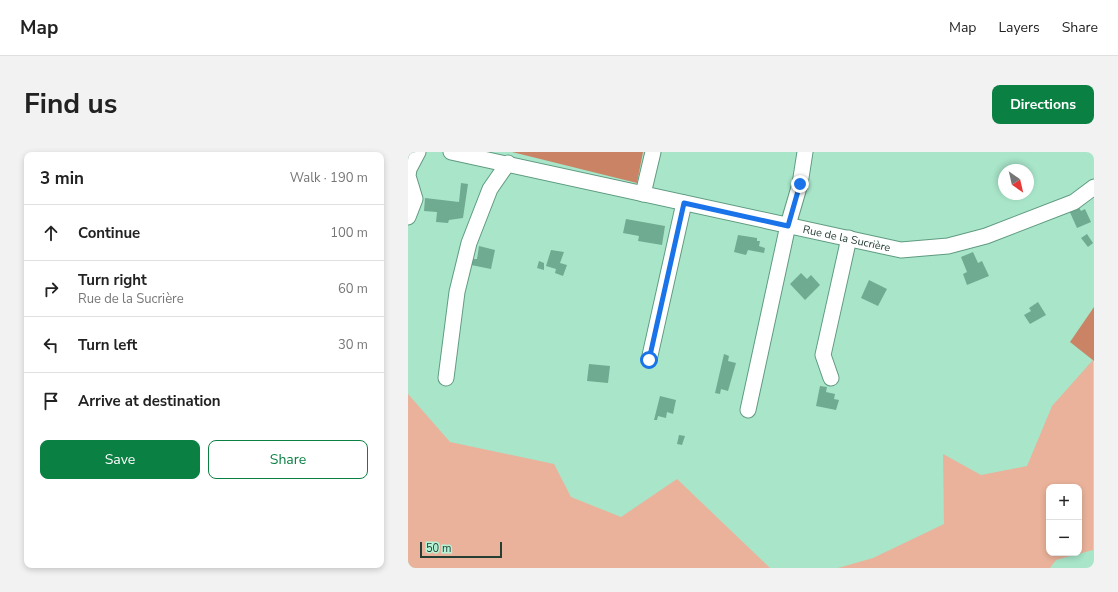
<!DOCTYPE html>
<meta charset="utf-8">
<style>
body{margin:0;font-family:"Nunito Sans",sans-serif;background:#f2f2f2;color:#222}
.controls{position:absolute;right:12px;bottom:12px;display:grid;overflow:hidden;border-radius:8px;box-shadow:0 2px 6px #0003}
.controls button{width:36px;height:36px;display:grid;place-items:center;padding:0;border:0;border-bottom:1px solid #e0e0e0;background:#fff;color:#222;font:20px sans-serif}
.compass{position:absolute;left:590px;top:12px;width:36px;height:36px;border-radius:50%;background:#fff;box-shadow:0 2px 6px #0003;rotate:146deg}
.scale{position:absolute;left:12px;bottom:10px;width:82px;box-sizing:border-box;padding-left:4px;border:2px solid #263f34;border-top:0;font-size:11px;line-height:14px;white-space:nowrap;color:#263f34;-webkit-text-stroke:3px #b5f3d6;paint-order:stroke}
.stop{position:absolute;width:12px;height:12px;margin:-9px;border:3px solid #1a73e8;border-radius:50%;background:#fff}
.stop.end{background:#1a73e8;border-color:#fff;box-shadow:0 1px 4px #0008}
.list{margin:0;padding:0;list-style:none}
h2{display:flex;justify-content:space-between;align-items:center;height:52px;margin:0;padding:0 16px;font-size:17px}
h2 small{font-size:13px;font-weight:400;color:#767676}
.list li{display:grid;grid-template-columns:26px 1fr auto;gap:12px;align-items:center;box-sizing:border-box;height:56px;padding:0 16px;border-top:1px solid #e0e0e0}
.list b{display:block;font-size:15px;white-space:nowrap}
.list p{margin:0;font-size:13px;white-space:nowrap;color:#767676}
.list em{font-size:13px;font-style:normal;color:#767676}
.actions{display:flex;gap:8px;padding:12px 16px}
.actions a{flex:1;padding:9px 0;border:1px solid #0b8043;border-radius:8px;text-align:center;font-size:14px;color:#0b8043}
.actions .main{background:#0b8043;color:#fff}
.icon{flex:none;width:22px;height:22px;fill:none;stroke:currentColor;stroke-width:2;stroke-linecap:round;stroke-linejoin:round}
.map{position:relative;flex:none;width:686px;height:416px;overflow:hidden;border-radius:8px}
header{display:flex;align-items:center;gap:24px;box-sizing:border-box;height:56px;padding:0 20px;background:#fff;border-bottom:1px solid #e0e0e0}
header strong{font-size:19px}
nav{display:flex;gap:22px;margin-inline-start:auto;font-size:14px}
.intro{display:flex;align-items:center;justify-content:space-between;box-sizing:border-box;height:96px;padding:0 24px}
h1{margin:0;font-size:28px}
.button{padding:10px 18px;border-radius:8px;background:#0b8043;color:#fff;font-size:14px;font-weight:700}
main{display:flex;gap:24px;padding:0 24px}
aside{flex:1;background:#fff;border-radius:8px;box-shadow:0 2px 6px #0003}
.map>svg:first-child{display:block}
.green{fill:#eab29a;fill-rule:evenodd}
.forest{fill:#ca8465}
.building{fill:#6fab90}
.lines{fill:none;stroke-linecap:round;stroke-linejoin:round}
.minor-casing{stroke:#5f9b81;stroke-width:17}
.minor{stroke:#fff;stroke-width:15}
.route{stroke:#1a73e8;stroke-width:5}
.labels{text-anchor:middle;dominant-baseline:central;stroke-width:3;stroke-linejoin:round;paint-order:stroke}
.street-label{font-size:11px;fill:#263f34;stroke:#b5f3d6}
</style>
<header>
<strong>Map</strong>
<nav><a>Map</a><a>Layers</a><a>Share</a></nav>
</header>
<div class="intro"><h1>Find us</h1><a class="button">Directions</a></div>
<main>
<aside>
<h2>3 min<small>Walk · 190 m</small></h2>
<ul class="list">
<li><svg class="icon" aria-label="ahead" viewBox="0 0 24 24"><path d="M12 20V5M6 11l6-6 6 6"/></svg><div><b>Continue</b></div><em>100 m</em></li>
<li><svg class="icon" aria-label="right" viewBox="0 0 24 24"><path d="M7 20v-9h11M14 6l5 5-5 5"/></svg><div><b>Turn right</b><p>Rue de la Sucrière</p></div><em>60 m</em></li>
<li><svg class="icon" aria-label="left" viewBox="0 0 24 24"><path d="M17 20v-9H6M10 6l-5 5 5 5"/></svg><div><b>Turn left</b></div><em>30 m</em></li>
<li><svg class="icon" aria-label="arrive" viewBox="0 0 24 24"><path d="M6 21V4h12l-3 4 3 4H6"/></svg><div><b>Arrive at destination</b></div></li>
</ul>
<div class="actions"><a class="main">Save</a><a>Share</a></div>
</aside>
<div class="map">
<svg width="686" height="416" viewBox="0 0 686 416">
<rect width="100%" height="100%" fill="#a8e5c9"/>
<!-- green -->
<path class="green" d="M685 208V398L648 408 642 416H430L465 406 536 372 535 302 573 323 619 314 644 254ZM641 335H671V401H641Z
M0 242 42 290 146 312 163 345 213 365 269 327 362 416H0Z"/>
<!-- forest -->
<path class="forest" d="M104 0H235L229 31Z
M686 155V209L662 190Z"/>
<!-- building -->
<path class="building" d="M53 31 60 32 55 66 41 68 40 71 28 70 29 60 16 59 17 46 51 50Z
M670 53 673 59 677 57 683 70 669 76 660 56Z
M218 67 257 74 254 93 230 89 231 84 215 81Z
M679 82 685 91 680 95 673 86Z
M330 83 349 86V89H352L351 94 357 96 356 101 340 98 338 103 326 100Z
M71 94 87 98 83 117 63 113 65 107H69Z
M143 98 156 100 152 111 159 113 155 124 147 121 148 117 138 114Z
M565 100 570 111 574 109 581 124 559 133 555 122 559 120 553 105Z
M131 109 136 111V118L129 116Z
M393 121 399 127 403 123 412 133 397 148 382 132Z
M461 128 479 137 470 154 453 146Z
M630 150 638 163 622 172 616 163 623 159 621 156Z
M316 202 321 204 320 209 328 211 320 239 313 237 312 242 307 241Z
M181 212 202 214 200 231 179 229Z
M412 234 419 235 418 240 427 242 426 247 431 248 428 258 408 254Z
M252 244 268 248 265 262 259 260 258 266 250 264 249 268H246Z
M271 283 277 284 274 293 269 292Z"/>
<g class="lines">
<defs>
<g id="minor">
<path id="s1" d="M43 0 493 98 540 94 578 84 666 50 686 35"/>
<path d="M235 42 245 0"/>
<path d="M0 65 7 47 0 24 1 17 10 0"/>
<path d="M241 208 276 51"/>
<path d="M38 226 49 140 61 91 82 37 100 11"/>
<path d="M423 226 415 203 441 86"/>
<path d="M340 258 380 73 392 32 397 0"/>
</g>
</defs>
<!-- minor casing -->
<use href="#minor" class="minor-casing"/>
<!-- minor -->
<use href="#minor" class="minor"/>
</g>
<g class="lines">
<!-- route -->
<path class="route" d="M241 208 276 51 380 74 392 32"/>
</g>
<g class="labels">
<!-- street labels -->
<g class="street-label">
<text stroke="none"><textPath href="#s1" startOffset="405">Rue de la Sucrière</textPath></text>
</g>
</g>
</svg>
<div class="controls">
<button>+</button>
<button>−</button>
</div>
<svg class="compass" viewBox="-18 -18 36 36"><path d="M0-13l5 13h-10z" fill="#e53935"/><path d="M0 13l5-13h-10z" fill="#767676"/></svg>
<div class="scale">50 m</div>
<div class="stop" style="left:241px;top:208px"></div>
<div class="stop end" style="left:392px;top:32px"></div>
</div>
</main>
